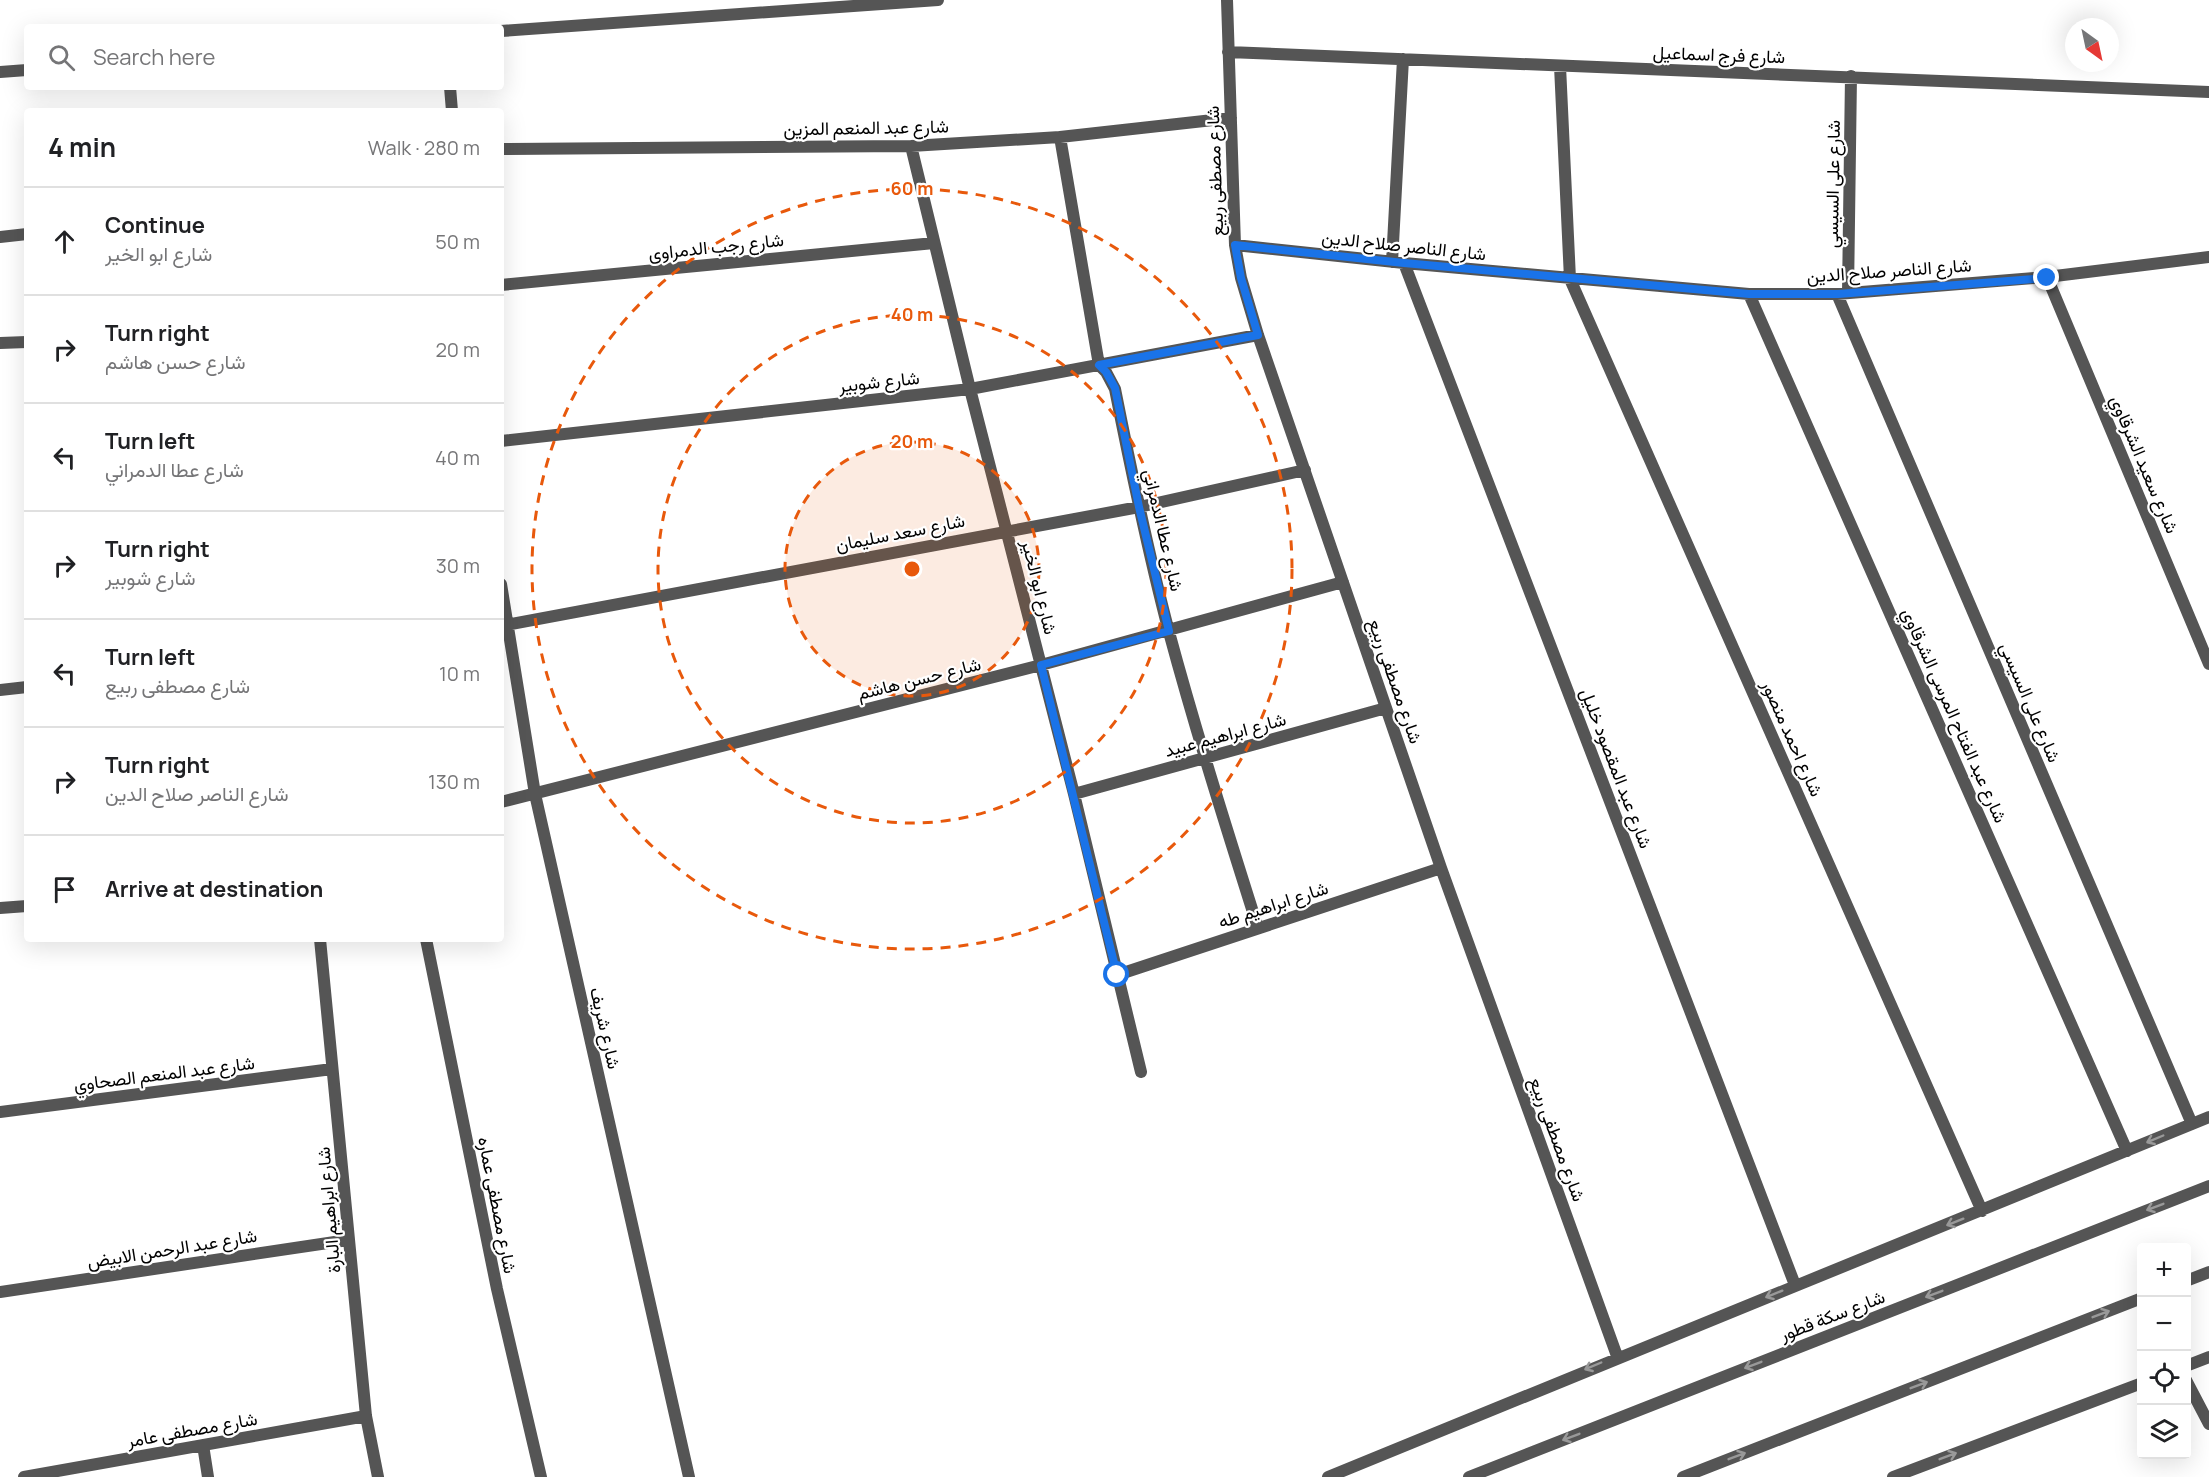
<!DOCTYPE html>
<meta charset="utf-8">
<style>
body{margin:0;font-family:Manrope,Vazirmatn,sans-serif;background:#f6f6f6;color:#202124}
.controls{position:absolute;right:18px;bottom:18px;display:grid;overflow:hidden;border-radius:6px;box-shadow:0 6px 24px #0002}
.controls button{width:54px;height:54px;display:grid;place-items:center;padding:0;border:0;border-bottom:2px solid #e0e0e0;background:#fff;color:#202124;font:30px sans-serif}
.compass{position:absolute;left:2065px;top:18px;width:54px;height:54px;border-radius:50%;background:#fff;box-shadow:0 6px 24px #0002;rotate:147deg}
.stop{position:absolute;width:18px;height:18px;margin:-14px;border:4px solid #1a73e8;border-radius:50%;background:#fff}
.stop.end{background:#1a73e8;border-color:#fff;box-shadow:0 2px 6px #0008}
.list{margin:0;padding:0;list-style:none}
h2{display:flex;justify-content:space-between;align-items:center;height:78px;margin:0;padding:0 24px;font-size:26px}
h2 small{font-size:20px;font-weight:400;color:#757577}
.list li{display:grid;grid-template-columns:39px 1fr auto;gap:18px;align-items:center;box-sizing:border-box;height:108px;padding:0 24px;border-top:2px solid #e0e0e0}
.list b{display:block;font-size:22px;white-space:nowrap}
.list p{margin:0;font-size:20px;white-space:nowrap;color:#757577}
.list em{font-size:20px;font-style:normal;color:#757577}
.icon{flex:none;width:33px;height:33px;fill:none;stroke:currentColor;stroke-width:2;stroke-linecap:round;stroke-linejoin:round}
.map{position:relative;flex:none;width:2209px;height:1477px;overflow:hidden}
.search{position:absolute;background:#fff;box-shadow:0 6px 24px #0002;left:24px;top:24px;width:480px;height:66px;display:flex;align-items:center;gap:15px;box-sizing:border-box;padding:0 21px;border-radius:6px;color:#757577;font-size:22px}
.panel{position:absolute;background:#fff;box-shadow:0 6px 24px #0002;left:24px;top:108px;width:480px;height:834px;border-radius:6px}
.map>svg:first-child{display:block}
.lines{fill:none;stroke-linecap:round;stroke-linejoin:round}
.minor{stroke:#555;stroke-width:12}
.oneway{stroke:#999}
.route{stroke:#1a73e8;stroke-width:8}
.ring{fill:none;stroke:#e8590c;stroke-width:3;stroke-dasharray:10 8}
.labels{text-anchor:middle;dominant-baseline:central;stroke-width:4.5;stroke-linejoin:round;paint-order:stroke}
.street-label{font-size:18px;fill:#000;stroke:#fff}
.centre{fill:#e8590c;stroke:#fff;stroke-width:3}
.ring-label{font-size:18px;text-anchor:middle;font-weight:bold;fill:#e8590c;stroke:#fff;stroke-width:4.5;stroke-linejoin:round;paint-order:stroke}
</style>
<div class="map">
<svg width="2209" height="1477" viewBox="0 0 2209 1477">
<rect width="100%" height="100%" fill="#fff"/>
<g class="lines">
<!-- minor -->
<path class="minor" d="M1227 0 1235 245 1241 278 1258 335 1441 868 1617 1356
M501 31 938 0
M1228 52 2209 92
M1560 66 1570 279 1982 1211
M0 72 27 70
M450 87 452 111
M1060 137 1099 365 1106 372 1115 389C1131 470 1148 552 1169 632 1196 732 1227 830 1258 928
M911 146 970 389 1074 794 1141 1072
M501 149 911 146 1060 137 1231 118
M0 237 27 234
M1235 245 1404 263 1749 294H1837L2047 277 2209 257
M1392 262 1403 59
M1404 263 1795 1285
M2047 277 2209 664
M501 285 934 243
M1848 293 1851 76
M1749 294 2127 1151
M1837 294 2192 1124
M0 343 27 342
M501 441 970 389 1258 335
M501 584 535 794 689 1477
M501 626 1139 507 1305 470
M0 690 27 687
M1074 794 1386 708
M501 802 1041 665 1343 582
M0 908 27 906
M320 939 366 1416 378 1477
M426 939 497 1289 541 1477
M1117 975 1441 868
M0 1112 332 1069
M2186 1281 2209 1272
M0 1292 348 1240
M2186 1366 2209 1357
M2186 1380 2209 1424
M203 1445 208 1477
M24 1477 366 1416
M1328 1477C1621 1355 1916 1238 2209 1117
M1469 1477 2209 1186
M1683 1477 2142 1298
M1893 1477 2142 1383"/>
</g>
<!-- one-way arrows -->
<defs><path id="oneway-shaft" d="M-6 0H5M1.5-3L5.5 0L1.5 3" fill="none" stroke-width="1.6" stroke-linecap="round" stroke-linejoin="round" transform="scale(1.5)"/></defs>
<g class="oneway">
<use href="#oneway-shaft" transform="translate(2155 1139) rotate(157)"/>
<use href="#oneway-shaft" transform="translate(2155 1207) rotate(159)"/>
<use href="#oneway-shaft" transform="translate(1955 1222) rotate(158)"/>
<use href="#oneway-shaft" transform="translate(1774 1294) rotate(158)"/>
<use href="#oneway-shaft" transform="translate(1934 1294) rotate(159)"/>
<use href="#oneway-shaft" transform="translate(2101 1314) rotate(-21)"/>
<use href="#oneway-shaft" transform="translate(1753 1365) rotate(159)"/>
<use href="#oneway-shaft" transform="translate(1593 1366) rotate(157)"/>
<use href="#oneway-shaft" transform="translate(1919 1385) rotate(-21)"/>
<use href="#oneway-shaft" transform="translate(1571 1437) rotate(159)"/>
<use href="#oneway-shaft" transform="translate(1737 1456) rotate(-21)"/>
<use href="#oneway-shaft" transform="translate(1948 1456) rotate(-21)"/>
</g>
<g class="lines">
<!-- route -->
<path class="route" d="M1117 975 1041 665 1169 631 1139 507 1115 388 1106 372 1099 365 1258 335 1241 278 1235 245 1404 263 1749 294H1838L2047 278"/>
</g>
<!-- distance rings -->
<circle cx="912" cy="569" r="127" fill="#e8590c" fill-opacity=".12"/>
<g class="ring">
<circle cx="912" cy="569" r="127"/>
<circle cx="912" cy="569" r="254"/>
<circle cx="912" cy="569" r="380"/>
</g>
<g class="labels">
<!-- street labels -->
<g class="street-label">
<text transform="translate(1719 54) rotate(2)">شارع فرج اسماعيل</text>
<text transform="translate(866 127) rotate(-1)">شارع عبد المنعم المزين</text>
<text transform="translate(1214 171) rotate(-92)">شارع مصطفى ربيع</text>
<text transform="translate(1832 184) rotate(-89)">شارع على السيسي</text>
<text transform="translate(1404 245) rotate(6)">شارع الناصر صلاح الدين</text>
<text transform="translate(716 246) rotate(-6)">شارع رجب الدمراوى</text>
<text transform="translate(1889 270) rotate(-4)">شارع الناصر صلاح الدين</text>
<text transform="translate(879 381) rotate(-6)">شارع شوبير</text>
<text transform="translate(2145 464) rotate(67)">شارع سعيد الشرقاوي</text>
<text transform="translate(1164 530) rotate(77)">شارع عطا الدمراني</text>
<text transform="translate(900 532) rotate(-11)">شارع سعد سليمان</text>
<text transform="translate(1040 587) rotate(76)">شارع ابو الخير</text>
<text transform="translate(919 678) rotate(-14)">شارع حسن هاشم</text>
<text transform="translate(1396 681) rotate(71)">شارع مصطفى ربيع</text>
<text transform="translate(2031 702) rotate(67)">شارع على السيسي</text>
<text transform="translate(1955 715) rotate(66)">شارع عبد الفتاح المرسى الشرقاوي</text>
<text transform="translate(1225 734) rotate(-15)">شارع ابراهيم عبيد</text>
<text transform="translate(1793 738) rotate(66)">شارع احمد منصور</text>
<text transform="translate(1617 768) rotate(69)">شارع عبد المقصود خليل</text>
<text transform="translate(1273 904) rotate(-18)">شارع ابراهيم طه</text>
<text transform="translate(606 1028) rotate(77)">شارع شريف</text>
<text transform="translate(164 1073) rotate(-7)">شارع عبد المنعم الصحاوي</text>
<text transform="translate(1558 1139) rotate(70)">شارع مصطفى ربيع</text>
<text transform="translate(498 1205) rotate(79)">شارع مصطفى عماره</text>
<text transform="translate(328 1210) rotate(-95)">شارع ابراهيم البارة</text>
<text transform="translate(172 1248) rotate(-9)">شارع عبد الرحمن الابيض</text>
<text transform="translate(1832 1315) rotate(-21)">شارع سكة قطور</text>
<text transform="translate(192 1429) rotate(-10)">شارع مصطفى عامر</text>
</g>
</g>
<circle cx="912" cy="569" r="9" class="centre"/>
<g class="ring-label">
<text x="912" y="195">60 m</text>
<text x="912" y="321">40 m</text>
<text x="912" y="448">20 m</text>
</g>
</svg>
<div class="controls">
<button>+</button>
<button>−</button>
<button><svg class="icon" aria-label="locate" viewBox="0 0 24 24"><circle cx="12" cy="12" r="6"/><path d="M12 2v4M12 18v4M2 12h4M18 12h4"/></svg></button>
<button><svg class="icon" aria-label="layers" viewBox="0 0 24 24"><path d="M12 4l9 5-9 5-9-5zM3 14l9 5 9-5"/></svg></button>
</div>
<svg class="compass" viewBox="-18 -18 36 36"><path d="M0-13l5 13h-10z" fill="#e53935"/><path d="M0 13l5-13h-10z" fill="#757577"/></svg>
<div class="stop" style="left:1117px;top:975px"></div>
<div class="stop end" style="left:2047px;top:278px"></div>
<div class="search"><svg class="icon" aria-label="search" viewBox="0 0 24 24"><circle cx="10" cy="10" r="6"/><path d="M15 15l6 6"/></svg>Search here</div>
<section class="panel">
<h2>4 min<small>Walk · 280 m</small></h2>
<ul class="list">
<li><svg class="icon" aria-label="ahead" viewBox="0 0 24 24"><path d="M12 20V5M6 11l6-6 6 6"/></svg><div><b>Continue</b><p>شارع ابو الخير</p></div><em>50 m</em></li>
<li><svg class="icon" aria-label="right" viewBox="0 0 24 24"><path d="M7 20v-9h11M14 6l5 5-5 5"/></svg><div><b>Turn right</b><p>شارع حسن هاشم</p></div><em>20 m</em></li>
<li><svg class="icon" aria-label="left" viewBox="0 0 24 24"><path d="M17 20v-9H6M10 6l-5 5 5 5"/></svg><div><b>Turn left</b><p>شارع عطا الدمراني</p></div><em>40 m</em></li>
<li><svg class="icon" aria-label="right" viewBox="0 0 24 24"><path d="M7 20v-9h11M14 6l5 5-5 5"/></svg><div><b>Turn right</b><p>شارع شوبير</p></div><em>30 m</em></li>
<li><svg class="icon" aria-label="left" viewBox="0 0 24 24"><path d="M17 20v-9H6M10 6l-5 5 5 5"/></svg><div><b>Turn left</b><p>شارع مصطفى ربيع</p></div><em>10 m</em></li>
<li><svg class="icon" aria-label="right" viewBox="0 0 24 24"><path d="M7 20v-9h11M14 6l5 5-5 5"/></svg><div><b>Turn right</b><p>شارع الناصر صلاح الدين</p></div><em>130 m</em></li>
<li><svg class="icon" aria-label="arrive" viewBox="0 0 24 24"><path d="M6 21V4h12l-3 4 3 4H6"/></svg><div><b>Arrive at destination</b></div></li>
</ul>
</section>
</div>
